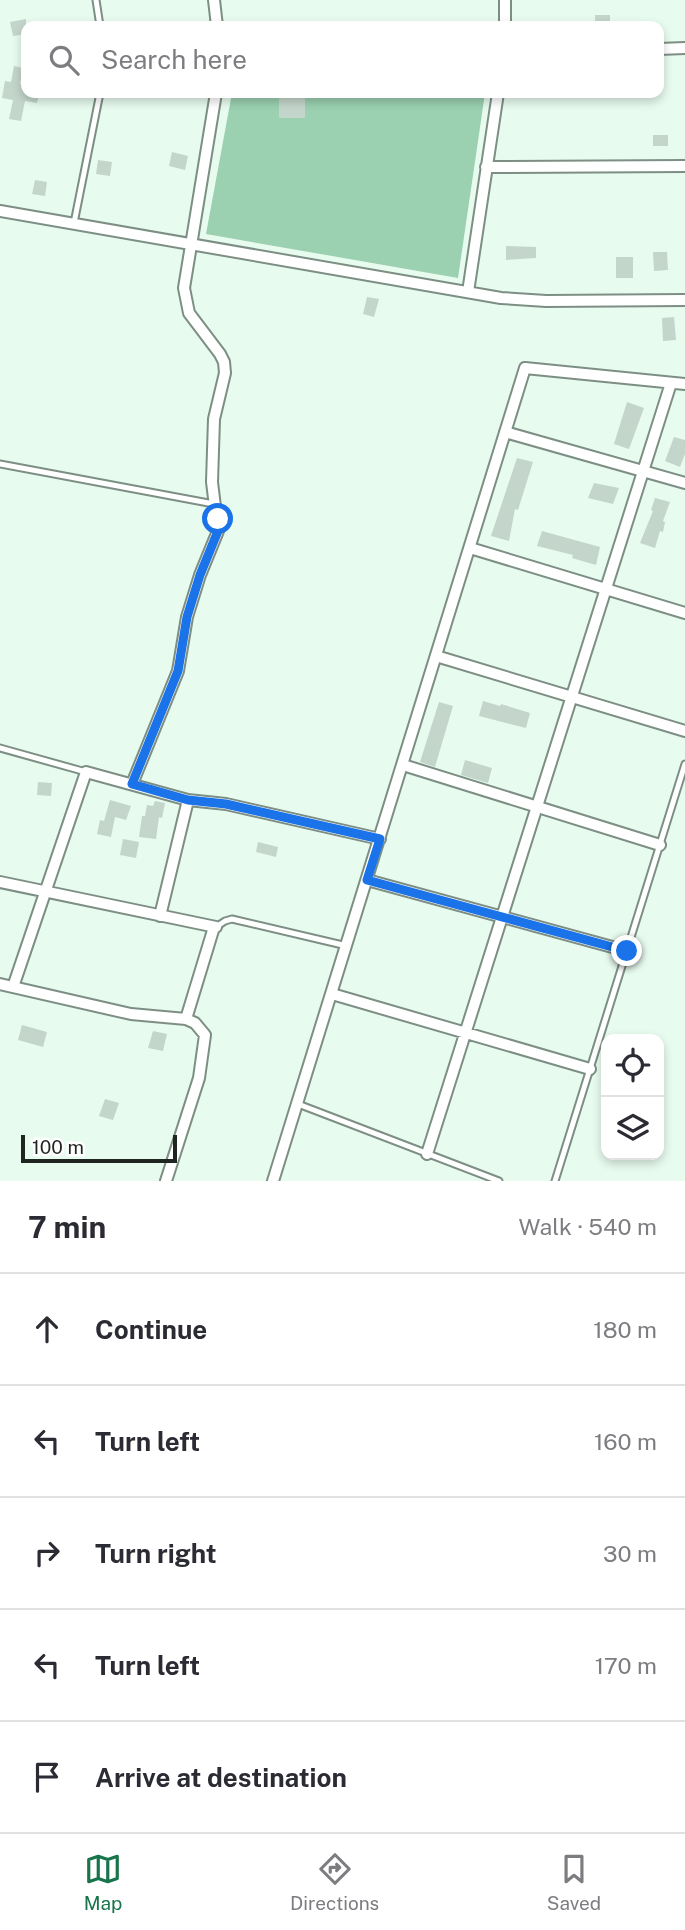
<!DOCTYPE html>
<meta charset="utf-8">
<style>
body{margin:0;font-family:"Public Sans",sans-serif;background:#f7f7f7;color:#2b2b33}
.controls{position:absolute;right:21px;bottom:21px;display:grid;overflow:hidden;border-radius:14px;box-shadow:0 4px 10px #0003}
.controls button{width:63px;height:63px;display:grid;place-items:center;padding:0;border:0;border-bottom:2px solid #e1e1e2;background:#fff;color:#2b2b33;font:35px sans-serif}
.scale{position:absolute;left:21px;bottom:18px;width:156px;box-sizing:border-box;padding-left:7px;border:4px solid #1f2621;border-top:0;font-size:19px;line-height:24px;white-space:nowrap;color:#1f2621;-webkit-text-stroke:5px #fff;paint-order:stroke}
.stop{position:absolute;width:21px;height:21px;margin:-16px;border:5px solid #1a73e8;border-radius:50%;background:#fff}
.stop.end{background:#1a73e8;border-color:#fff;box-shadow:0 2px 7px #0008}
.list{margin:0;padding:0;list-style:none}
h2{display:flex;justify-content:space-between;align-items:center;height:91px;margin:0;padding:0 28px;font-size:30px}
h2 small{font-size:23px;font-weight:400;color:#7c7c81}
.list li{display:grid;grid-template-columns:46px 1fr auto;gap:21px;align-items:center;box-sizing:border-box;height:112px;padding:0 28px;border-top:2px solid #e1e1e2}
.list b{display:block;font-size:26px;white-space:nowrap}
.list em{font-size:23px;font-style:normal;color:#7c7c81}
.icon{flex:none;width:38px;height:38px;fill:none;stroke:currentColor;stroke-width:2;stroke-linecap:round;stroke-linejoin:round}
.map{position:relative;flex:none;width:685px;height:1181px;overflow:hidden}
.search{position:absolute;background:#fff;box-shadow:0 4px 10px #0003;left:21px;right:21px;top:21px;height:77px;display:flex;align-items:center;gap:18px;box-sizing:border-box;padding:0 24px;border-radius:14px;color:#7c7c81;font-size:26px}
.sheet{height:651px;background:#fff}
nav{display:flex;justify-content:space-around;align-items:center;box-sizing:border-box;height:98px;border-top:2px solid #e1e1e2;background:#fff;font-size:19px;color:#7c7c81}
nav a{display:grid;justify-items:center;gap:4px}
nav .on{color:#18744a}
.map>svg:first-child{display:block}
.green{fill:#9bd0b0}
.building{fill:#c4d6cb}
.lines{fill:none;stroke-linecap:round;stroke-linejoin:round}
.service-casing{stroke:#7d8f84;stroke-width:9}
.minor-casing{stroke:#7d8f84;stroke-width:14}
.service{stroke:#fff;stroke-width:5}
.minor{stroke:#fff;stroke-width:10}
.route{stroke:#1a73e8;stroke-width:9}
</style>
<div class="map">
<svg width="685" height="1181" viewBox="0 0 685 1181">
<rect width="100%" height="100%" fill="#e8fbef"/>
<!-- green -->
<path class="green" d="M232 93H485L458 278 206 234Z"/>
<!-- building -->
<path class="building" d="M595 15H610V26H595Z
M26 19V34L13 36 10 22Z
M14 66 23 68 20 84 26 85V93H39L37 103 25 101 21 121 9 119 13 100 2 98 5 81 11 82Z
M279 93H305V118H279Z
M653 135H668V146H653Z
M172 152 188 156 185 170 169 166Z
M98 160 112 162 110 176 96 174Z
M35 180 47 182 45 196 32 194Z
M506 246 536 247V258L506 260Z
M653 252H667L668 270 654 271Z
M616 257H633V278H616Z
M367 297 379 299 374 317 363 314Z
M674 317 676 340 663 341 662 318Z
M627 402 644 408 629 449 614 444Z
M674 437 685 440V454L680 467 665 461Z
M517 458 533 462 518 510 515 509 509 541 491 536Z
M594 483 619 488 613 504 588 498Z
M655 498 670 502 663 521 665 522 663 532 660 531 655 548 640 543 653 511 651 510Z
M542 531 600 547 596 565 572 558 573 555 537 546Z
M483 701 500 706 501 704 530 713 526 728 479 716Z
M439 702 453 706 435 767 420 762Z
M465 760 492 768 488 783 461 775Z
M38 782 52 783 51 796 37 795Z
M110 800 131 806 126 820 115 817 111 837 97 834 100 820 104 821Z
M155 801 165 803 162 818 159 817 156 839 139 837 142 816H145L147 805 153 806Z
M123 839 139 842 136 858 120 855Z
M258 842 278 847 276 857 256 852Z
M22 1025 47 1032 43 1047 18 1040Z
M153 1031 167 1034 163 1051 148 1048Z
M105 1099 119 1103 113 1120 99 1116Z"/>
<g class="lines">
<defs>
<path id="service" d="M96 0 100 26
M74 223 100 93
M0 464 214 504
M0 748 86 772
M216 927 225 921 232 919 347 946
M298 1104 499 1181
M555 1181 685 764"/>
<path id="minor" d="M214 0 217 26
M505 26V0
M659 49 685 48
M486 167 685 166
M0 211 501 298 546 301 685 300
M468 292 498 93
M505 432 685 483
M470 548 685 613
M436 656 685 731
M403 765 660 845
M132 784 178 671 187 617 200 575 218 531 212 482 214 419 225 373 224 362 220 354 189 313 184 288 216 93
M367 880 627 951
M0 882 216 927
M160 916 188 800
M0 984 131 1014 186 1019 195 1023 205 1035 199 1078 166 1181
M13 987 86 772 188 800 226 804 380 839
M332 994 590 1069
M186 1019 214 927
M427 1154 671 383
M273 1181 525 368 685 384"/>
</defs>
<!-- service casing -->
<use href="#service" class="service-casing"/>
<!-- minor casing -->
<use href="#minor" class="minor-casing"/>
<!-- service -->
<use href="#service" class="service"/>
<!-- minor -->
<use href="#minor" class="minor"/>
</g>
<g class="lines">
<!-- route -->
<path class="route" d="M218 519V531L200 575 187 617 178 671 132 784 188 800 226 804 380 839 367 880 627 951"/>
</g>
</svg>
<div class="controls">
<button><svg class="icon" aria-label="locate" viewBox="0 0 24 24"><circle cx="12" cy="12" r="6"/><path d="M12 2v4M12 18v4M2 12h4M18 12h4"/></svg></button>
<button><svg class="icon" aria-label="layers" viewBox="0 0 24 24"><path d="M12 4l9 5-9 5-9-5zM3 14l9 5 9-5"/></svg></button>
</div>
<div class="scale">100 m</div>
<div class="stop" style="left:218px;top:519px"></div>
<div class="stop end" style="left:627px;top:951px"></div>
<div class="search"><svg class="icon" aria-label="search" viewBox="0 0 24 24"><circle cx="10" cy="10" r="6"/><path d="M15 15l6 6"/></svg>Search here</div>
</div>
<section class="sheet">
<h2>7 min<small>Walk · 540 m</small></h2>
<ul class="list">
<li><svg class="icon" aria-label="ahead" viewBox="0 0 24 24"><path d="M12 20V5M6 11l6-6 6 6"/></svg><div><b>Continue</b></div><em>180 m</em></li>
<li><svg class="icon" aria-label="left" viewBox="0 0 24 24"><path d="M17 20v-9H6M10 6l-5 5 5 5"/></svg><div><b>Turn left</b></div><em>160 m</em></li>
<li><svg class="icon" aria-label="right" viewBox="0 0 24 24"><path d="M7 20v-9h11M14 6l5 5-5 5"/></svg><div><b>Turn right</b></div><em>30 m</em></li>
<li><svg class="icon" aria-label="left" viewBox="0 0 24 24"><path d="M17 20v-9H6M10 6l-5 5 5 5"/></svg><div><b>Turn left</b></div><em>170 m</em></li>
<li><svg class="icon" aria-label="arrive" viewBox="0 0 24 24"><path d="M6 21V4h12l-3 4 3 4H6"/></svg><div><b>Arrive at destination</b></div></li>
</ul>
</section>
<nav>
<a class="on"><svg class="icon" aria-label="map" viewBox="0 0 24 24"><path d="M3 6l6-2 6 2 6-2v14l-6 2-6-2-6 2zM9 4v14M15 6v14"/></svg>Map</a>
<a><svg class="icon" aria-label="directions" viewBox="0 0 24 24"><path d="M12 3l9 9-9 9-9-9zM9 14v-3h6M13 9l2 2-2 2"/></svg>Directions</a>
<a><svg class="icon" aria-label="saved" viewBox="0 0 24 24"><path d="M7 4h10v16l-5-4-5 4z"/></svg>Saved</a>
</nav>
